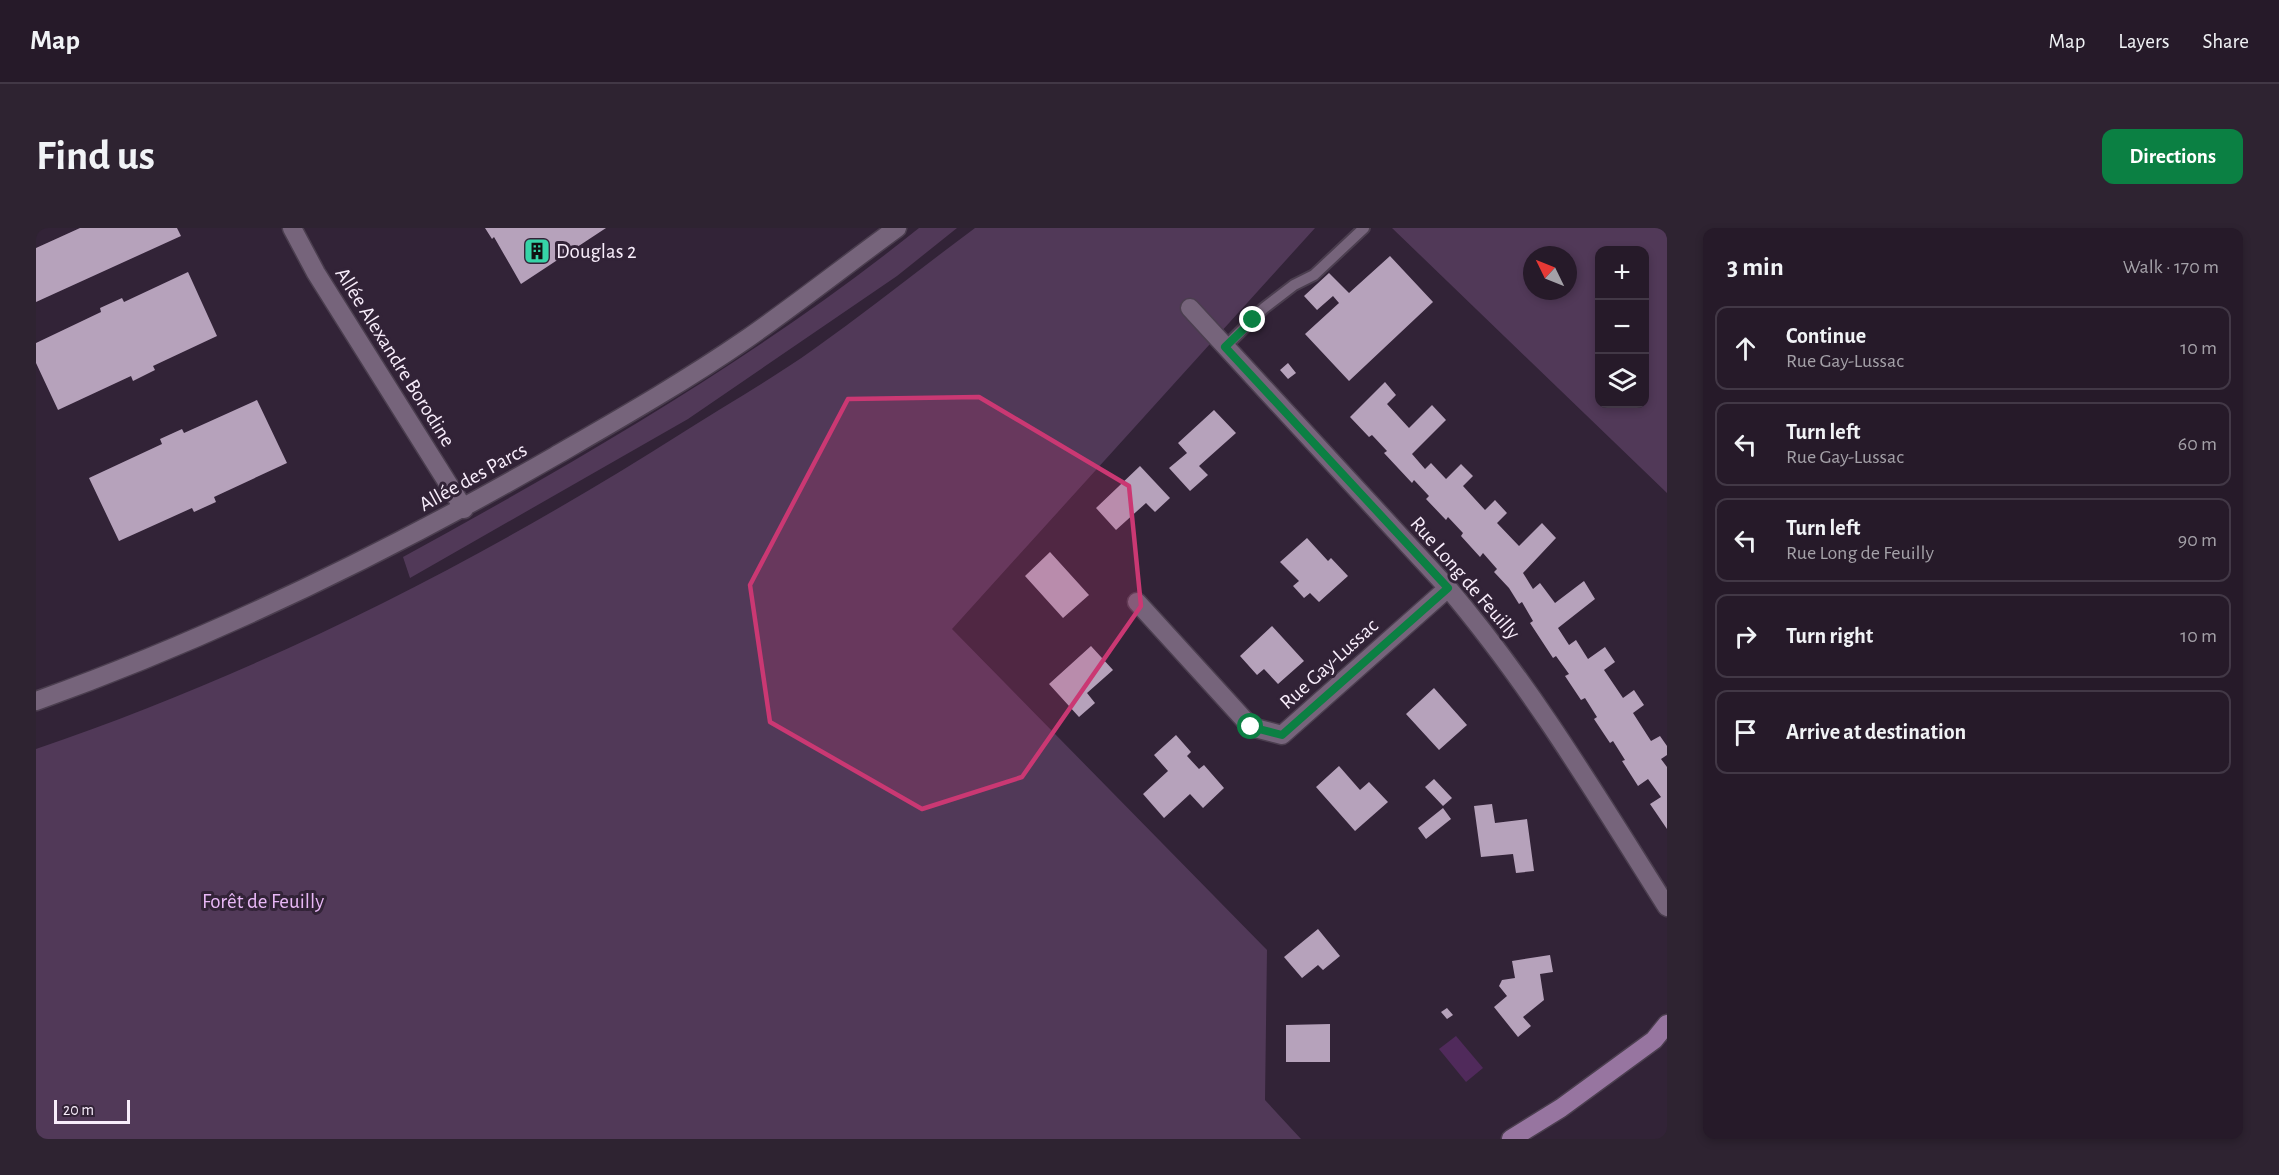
<!DOCTYPE html>
<meta charset="utf-8">
<style>
body{margin:0;font-family:"Alegreya Sans",sans-serif;background:#2e2331;color:#f1f3f6}
.controls{position:absolute;right:18px;top:18px;display:grid;overflow:hidden;border-radius:12px;box-shadow:0 3px 9px #0003}
.controls button{width:54px;height:54px;display:grid;place-items:center;padding:0;border:0;border-bottom:2px solid #423846;background:#261a29;color:#f1f3f6;font:30px sans-serif}
.compass{position:absolute;left:1487px;top:18px;width:54px;height:54px;border-radius:50%;background:#261a29;box-shadow:0 3px 9px #0003;rotate:313deg}
.scale{position:absolute;left:18px;bottom:15px;width:76px;box-sizing:border-box;padding-left:6px;border:3px solid #f8edfb;border-top:0;font-size:16px;line-height:21px;white-space:nowrap;color:#f8edfb;-webkit-text-stroke:4px #322337;paint-order:stroke}
.stop{position:absolute;width:18px;height:18px;margin:-14px;border:4px solid #0b8043;border-radius:50%;background:#fff}
.stop.end{background:#0b8043;border-color:#fff;box-shadow:0 2px 6px #0008}
.list{margin:0;padding:0;list-style:none}
h2{display:flex;justify-content:space-between;align-items:center;height:78px;margin:0;padding:0 24px;font-size:26px}
h2 small{font-size:20px;font-weight:400;color:#a4a1a8}
.list li{display:grid;grid-template-columns:39px 1fr auto;gap:18px;align-items:center;box-sizing:border-box;height:84px;margin:0 12px 12px;padding:0 12px;border:2px solid #423846;border-radius:12px}
.list b{display:block;font-size:22px;white-space:nowrap}
.list p{margin:0;font-size:20px;white-space:nowrap;color:#a4a1a8}
.list em{font-size:20px;font-style:normal;color:#a4a1a8}
.icon{flex:none;width:33px;height:33px;fill:none;stroke:currentColor;stroke-width:2;stroke-linecap:round;stroke-linejoin:round}
.map{position:relative;flex:none;width:1631px;height:911px;overflow:hidden;border-radius:12px}
header{display:flex;align-items:center;gap:36px;box-sizing:border-box;height:84px;padding:0 30px;background:#261a29;border-bottom:2px solid #423846}
header strong{font-size:28px}
nav{display:flex;gap:33px;margin-inline-start:auto;font-size:21px}
.intro{display:flex;align-items:center;justify-content:space-between;box-sizing:border-box;height:144px;padding:0 36px}
h1{margin:0;font-size:42px}
.button{padding:15px 27px;border-radius:12px;background:#0b8043;color:#fff;font-size:21px;font-weight:700}
main{display:flex;gap:36px;padding:0 36px}
aside{flex:1;background:#261a29;border-radius:12px;box-shadow:0 3px 9px #0003}
.map>svg:first-child{display:block}
.green{fill:#513958;fill-rule:evenodd}
.water{fill:#502a5b}
.building{fill:#b6a2bb}
.lines{fill:none;stroke-linecap:round;stroke-linejoin:round}
.lane-casing{stroke:#4b3e4f;stroke-width:14}
.street-casing{stroke:#4b3e4f;stroke-width:21}
.secondary-casing{stroke:#4b3e4f;stroke-width:21}
.lane{stroke:#76647b;stroke-width:10}
.street{stroke:#76647b;stroke-width:18}
.secondary{stroke:#9775a0;stroke-width:18}
.route{stroke:#0b8043;stroke-width:8}
.marked{fill:#ca3873;fill-opacity:0.2;stroke:#ca3873;stroke-width:4.5;stroke-linejoin:round}
.labels{text-anchor:middle;dominant-baseline:central;stroke-width:6;stroke-linejoin:round;paint-order:stroke}
.poi-label{font-size:21px;fill:#f8edfb;stroke:#322337;text-anchor:start}
.street-label{font-size:21px;fill:#f8edfb;stroke:#322337}
.park-label{font-size:21px;fill:#e8b8f6;stroke:#322337}
</style>
<header>
<strong>Map</strong>
<nav><a>Map</a><a>Layers</a><a>Share</a></nav>
</header>
<div class="intro"><h1>Find us</h1><a class="button">Directions</a></div>
<main>
<div class="map">
<svg width="1631" height="911" viewBox="0 0 1631 911">
<rect width="100%" height="100%" fill="#322337"/>
<!-- green -->
<path class="green" d="M883 0H921L861 48 652 191 374 350 367 329C544 232 725 127 883 0Z
M939 0H1279L916 401 1231 722 1229 872 1265 911H0V521C228 443 443 334 646 205 690 177 736 151 778 121 833 82 885 40 939 0Z
M1356 0H1631V265ZM1564 22H1608V176H1564ZM1496 27H1532V63H1496Z"/>
<!-- water -->
<path class="water" d="M1420 808 1447 840 1430 854 1403 821Z"/>
<!-- building -->
<path class="building" d="M44 0H141L145 8 0 74V20Z
M449 0H570L485 56 458 9 456 11Z
M1354 28 1397 74 1313 153 1269 106 1303 75 1297 68 1281 82 1268 68 1293 45 1313 65Z
M152 44 181 108 117 138 119 142 97 153 95 148 22 182 0 135V115L65 84 64 80 86 70 88 74Z
M1252 135 1260 145 1252 151 1244 142Z
M1349 154 1360 167 1351 176 1373 200 1396 177 1410 192 1376 226 1389 241 1395 235 1410 251 1425 236 1437 248 1427 258 1449 282 1459 272 1471 285 1461 295 1483 318 1506 295 1520 310 1487 345 1497 361 1504 355 1519 375 1548 353 1559 371 1522 400 1533 417 1540 412 1552 431 1569 419 1579 434 1568 442 1587 470 1598 462 1608 477 1597 485 1615 513 1624 508 1631 518V527L1625 531 1631 539V601L1614 576 1625 569 1612 551 1602 558 1586 533 1589 532 1577 513 1574 515 1558 491 1561 489 1549 470 1545 472 1529 448 1533 446 1520 428 1517 430 1494 395 1497 393 1486 374 1483 376 1473 360 1458 344 1461 341 1447 325 1444 329 1425 308 1427 305 1412 289 1410 292 1390 271 1393 268 1378 252 1376 255 1348 225 1351 223 1336 207 1333 209 1314 189Z
M221 172 251 235 178 269 180 274 158 284 156 280 83 313 53 250 126 216 124 211 146 201 148 205Z
M1178 182 1200 205 1163 238 1172 247 1154 263 1133 240 1151 225 1142 215Z
M1104 238 1134 270 1119 284 1110 275 1080 302 1060 280Z
M1271 310 1292 333 1295 330 1312 348 1283 374 1274 365 1268 370 1257 358 1263 353 1244 334Z
M1014 324 1053 367 1027 390 989 348Z
M1236 398 1268 433 1242 456 1228 441 1221 447 1204 428Z
M1055 418 1077 442 1051 465 1059 475 1043 489 1013 456Z
M1398 460 1431 497 1403 522 1370 486Z
M1140 507 1155 524 1151 528 1163 541 1168 537 1188 560 1167 580 1154 566 1128 590 1107 566 1132 543 1118 527Z
M1303 538 1324 562 1333 554 1352 574 1319 603 1280 559Z
M1398 551 1416 570 1407 578 1389 559Z
M1456 576 1459 595 1491 591 1498 643 1480 645 1477 626 1445 629 1438 578Z
M1407 580 1415 591 1390 611 1382 600Z
M1282 701 1304 728 1287 742 1282 737 1266 750 1248 729Z
M1514 727 1517 744 1504 746 1508 772 1487 789 1495 798 1482 809 1458 779 1471 768 1463 758 1466 752 1479 750 1476 733Z
M1411 780 1417 787 1411 791 1405 784Z
M1294 796V834H1250V797Z"/>
<g class="lines">
<defs>
<path id="lane" d="M1189 119 1228 80 1258 57 1278 47 1328 0"/>
<path id="street" d="M256 0 280 45 428 281
M1154 80 1412 360C1496 459 1562 570 1631 679
M1101 374 1215 499 1246 507 1412 360
M0 473C182 408 352 324 519 228 583 191 648 154 709 112 761 76 810 37 861 0"/>
<path id="secondary" d="M1475 911 1525 880 1618 812 1631 796"/>
</defs>
<!-- lane casing -->
<use href="#lane" class="lane-casing"/>
<!-- street casing -->
<use href="#street" class="street-casing"/>
<!-- secondary casing -->
<use href="#secondary" class="secondary-casing"/>
<!-- lane -->
<use href="#lane" class="lane"/>
<!-- street -->
<use href="#street" class="street"/>
<!-- secondary -->
<use href="#secondary" class="secondary"/>
</g>
<g class="lines">
<!-- route -->
<path class="route" d="M1215 499 1246 507 1412 360 1189 119 1217 92"/>
</g>
<!-- marked area -->
<path class="marked" d="M943 169 1093 258 1105 378 986 549 886 581 734 494 714 357 812 171Z"/>
<!-- icons -->
<defs>
<symbol id="building-square" viewBox="-11 -11 22 22"><rect x="-9" y="-9" width="18" height="18" rx="4" fill="#36d4a7" stroke="#322337"/><path d="M-4-6H4V6H1V3H-1V6H-4ZM-2.5-4.3h1.7v1.8h-1.7ZM.8-4.3h1.7v1.8H.8ZM-2.5-1h1.7V.8h-1.7ZM.8-1h1.7V.8H.8Z" fill="#111"/></symbol>
</defs>
<g fill-rule="evenodd">
<use href="#building-square" x="486" y="8" width="30" height="30"/>
</g>
<g class="labels">
<!-- poi labels -->
<g class="poi-label">
<text x="520" y="23">Douglas 2</text>
</g>
<!-- street labels -->
<g class="street-label">
<text transform="translate(359 129) rotate(58)">Allée Alexandre Borodine</text>
<text transform="translate(437 249) rotate(-29)">Allée des Parcs</text>
<text transform="translate(1429 350) rotate(49)">Rue Long de Feuilly</text>
<text transform="translate(1293 436) rotate(-42)">Rue Gay-Lussac</text>
</g>
<!-- park labels -->
<g class="park-label">
<text x="227" y="673">Forêt de Feuilly</text>
</g>
</g>
</svg>
<div class="controls">
<button>+</button>
<button>−</button>
<button><svg class="icon" aria-label="layers" viewBox="0 0 24 24"><path d="M12 4l9 5-9 5-9-5zM3 14l9 5 9-5"/></svg></button>
</div>
<svg class="compass" viewBox="-18 -18 36 36"><path d="M0-13l5 13h-10z" fill="#e53935"/><path d="M0 13l5-13h-10z" fill="#a4a1a8"/></svg>
<div class="scale">20 m</div>
<div class="stop" style="left:1215px;top:499px"></div>
<div class="stop end" style="left:1217px;top:92px"></div>
</div>
<aside>
<h2>3 min<small>Walk · 170 m</small></h2>
<ul class="list">
<li><svg class="icon" aria-label="ahead" viewBox="0 0 24 24"><path d="M12 20V5M6 11l6-6 6 6"/></svg><div><b>Continue</b><p>Rue Gay-Lussac</p></div><em>10 m</em></li>
<li><svg class="icon" aria-label="left" viewBox="0 0 24 24"><path d="M17 20v-9H6M10 6l-5 5 5 5"/></svg><div><b>Turn left</b><p>Rue Gay-Lussac</p></div><em>60 m</em></li>
<li><svg class="icon" aria-label="left" viewBox="0 0 24 24"><path d="M17 20v-9H6M10 6l-5 5 5 5"/></svg><div><b>Turn left</b><p>Rue Long de Feuilly</p></div><em>90 m</em></li>
<li><svg class="icon" aria-label="right" viewBox="0 0 24 24"><path d="M7 20v-9h11M14 6l5 5-5 5"/></svg><div><b>Turn right</b></div><em>10 m</em></li>
<li><svg class="icon" aria-label="arrive" viewBox="0 0 24 24"><path d="M6 21V4h12l-3 4 3 4H6"/></svg><div><b>Arrive at destination</b></div></li>
</ul>
</aside>
</main>
